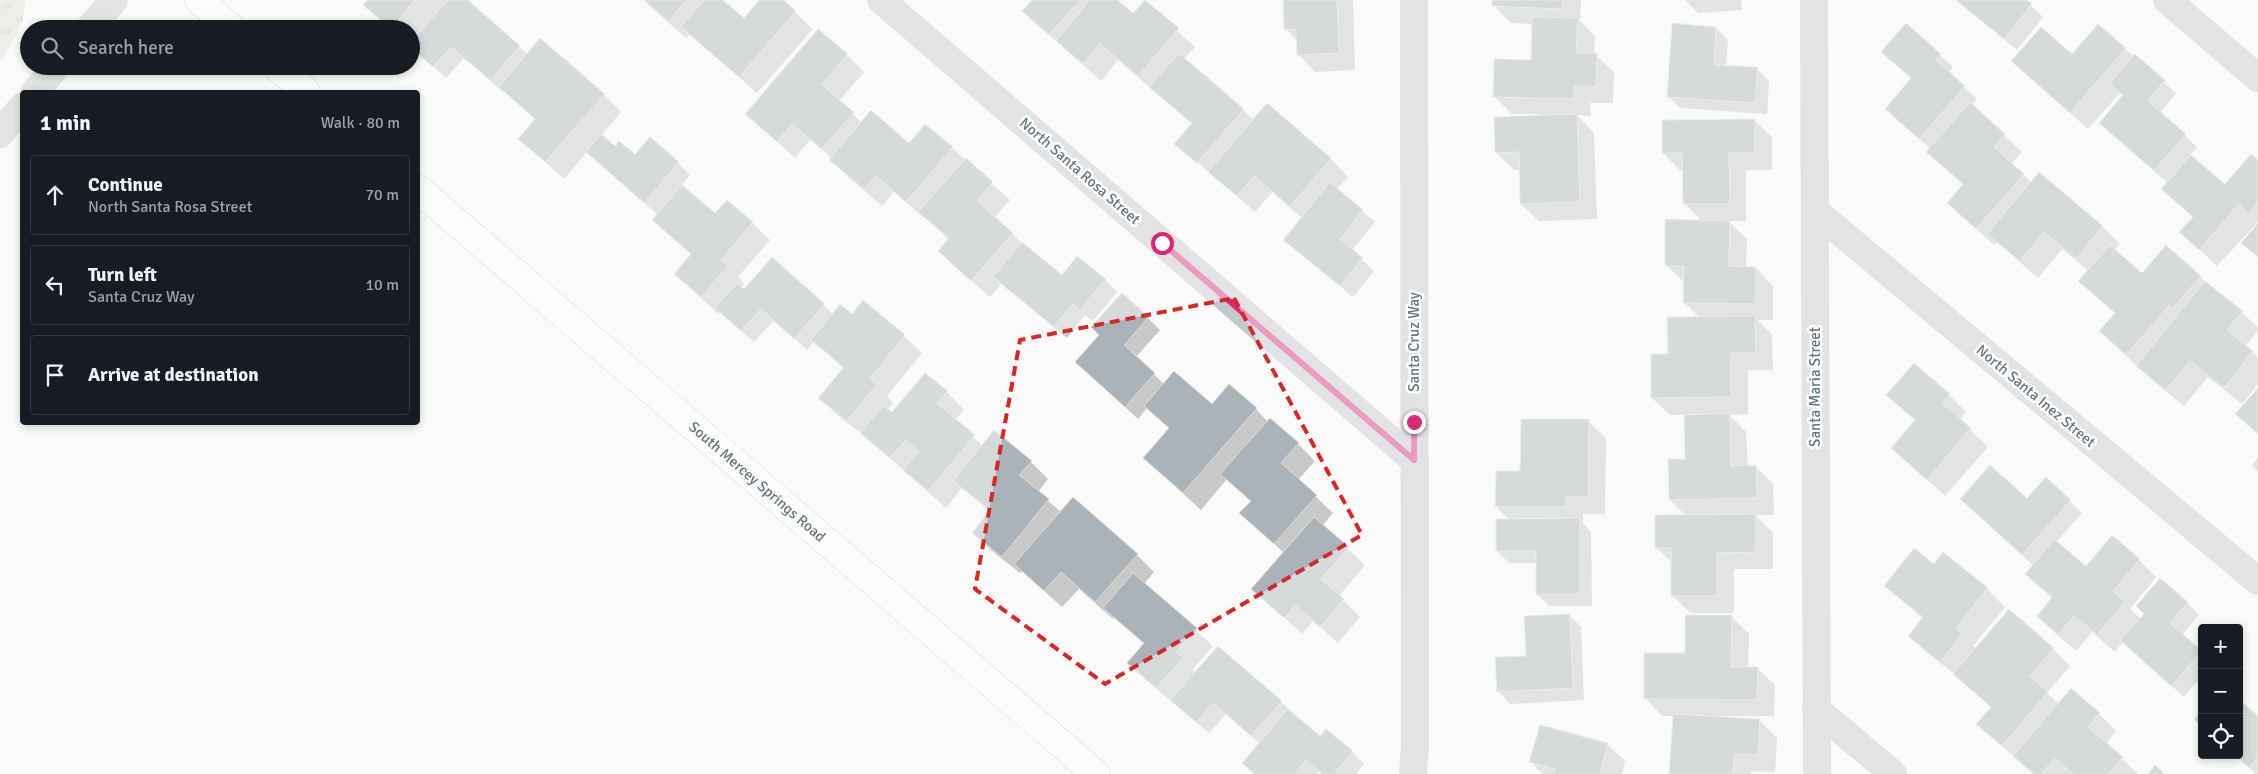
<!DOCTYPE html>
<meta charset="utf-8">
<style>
body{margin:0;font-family:Signika,sans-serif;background:#242831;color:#f1f3f6}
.controls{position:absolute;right:15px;bottom:15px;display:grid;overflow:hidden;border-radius:5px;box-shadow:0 2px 8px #0003}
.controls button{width:45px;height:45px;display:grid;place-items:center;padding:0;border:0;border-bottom:1px solid #363941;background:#171b24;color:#f1f3f6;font:25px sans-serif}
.stop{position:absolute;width:15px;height:15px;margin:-11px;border:4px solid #db2777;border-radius:50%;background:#fff}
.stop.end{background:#db2777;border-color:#fff;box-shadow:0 1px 5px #0008}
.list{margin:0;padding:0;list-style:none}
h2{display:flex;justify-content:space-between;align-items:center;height:65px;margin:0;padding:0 20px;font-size:21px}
h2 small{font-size:16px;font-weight:400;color:#9ea1a6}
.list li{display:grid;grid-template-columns:32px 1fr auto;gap:15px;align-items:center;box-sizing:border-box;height:80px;margin:0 10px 10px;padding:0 10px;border:1px solid #363941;border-radius:5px}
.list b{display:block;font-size:19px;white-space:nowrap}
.list p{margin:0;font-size:16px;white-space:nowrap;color:#9ea1a6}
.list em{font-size:16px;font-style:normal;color:#9ea1a6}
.icon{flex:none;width:28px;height:28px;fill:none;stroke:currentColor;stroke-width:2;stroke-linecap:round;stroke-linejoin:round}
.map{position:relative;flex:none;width:2258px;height:774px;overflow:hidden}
.search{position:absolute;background:#171b24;box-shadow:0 2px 8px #0003;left:20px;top:20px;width:400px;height:55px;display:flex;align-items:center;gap:12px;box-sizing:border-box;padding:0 18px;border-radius:28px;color:#9ea1a6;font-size:19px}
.panel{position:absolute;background:#171b24;box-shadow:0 2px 8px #0003;left:20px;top:90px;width:400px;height:335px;border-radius:5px}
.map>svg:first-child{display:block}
.grass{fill:url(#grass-tufts)}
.shadow{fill:#0003}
.building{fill:#aab3b9;stroke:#dcdcda}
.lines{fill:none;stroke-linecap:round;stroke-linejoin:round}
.major-casing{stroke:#b5babe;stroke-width:29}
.minor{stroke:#c3c8cc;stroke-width:28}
.major{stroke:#fff;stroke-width:28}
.route{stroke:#db2777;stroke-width:6}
.marked{fill:none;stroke:#d62828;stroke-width:4;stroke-dasharray:10 6;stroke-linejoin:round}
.labels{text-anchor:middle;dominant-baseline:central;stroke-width:5;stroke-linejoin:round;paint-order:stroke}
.street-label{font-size:15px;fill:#657683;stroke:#fff}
</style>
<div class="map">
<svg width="2258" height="774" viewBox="0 0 2258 774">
<defs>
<pattern id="grass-tufts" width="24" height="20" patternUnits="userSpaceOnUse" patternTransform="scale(1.25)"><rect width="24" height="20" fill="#dadfd7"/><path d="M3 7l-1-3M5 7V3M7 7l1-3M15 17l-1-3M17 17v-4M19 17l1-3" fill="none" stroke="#b4b9b4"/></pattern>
</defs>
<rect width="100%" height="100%" fill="#fafaf8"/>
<!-- grass -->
<path class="grass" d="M0 0H25C26 21 14 43 0 59Z"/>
<!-- shadow -->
<path class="shadow" d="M368 0H446L448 2 450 0H466L528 55 604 95 621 112 601 136 615 148 635 155 678 163 690 175 681 186 715 215 752 223 770 240 738 277 744 284 741 288 744 291 772 259 833 314 852 316 904 336 922 353 887 396 893 403 887 410 892 414 947 392 964 410 955 420 983 446 1031 462 1048 479 1038 492 1061 512 1137 555 1154 572 1144 584 1213 646 1193 669 1196 673 1281 702 1320 738 1352 752 1364 764 1356 774H1322L1319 772 1317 774H1254L1260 744 1226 714 1209 733 1146 680 1129 663 1145 645 1114 617 1113 619 1079 589 1062 607 1022 571 1020 573 991 550 973 532 990 512 962 488 946 508 865 436 837 415 820 398 844 369 814 342 807 350 774 320 754 342 720 312 719 314 693 291 676 274 692 255 654 220 658 215 587 152 564 179 520 139 536 120 504 90 503 92 464 58 446 78 411 46V29H390L365 4Z
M643 0H721L744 20 761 0H782L813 29 757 93 690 34 686 38Z
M1033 0H1116L1133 15 1145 2 1195 47 1184 59 1254 120 1267 105 1331 159 1348 177 1337 189 1375 222 1352 250 1374 271 1353 297 1285 240 1302 218 1272 192 1255 212 1175 143 1192 124 1118 60 1101 81 1036 23Z
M1284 0H1353L1355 70 1315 72 1298 54 1297 41 1286 29Z
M1494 0H1581L1580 21 1595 36 1594 54 1614 72 1613 103H1590L1591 116 1577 115 1594 133 1597 219 1539 221 1521 204 1520 170H1514L1496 153 1539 117V114H1512L1494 96 1532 62 1533 24 1511 23 1493 5Z
M1685 0H1741L1742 10 1698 13Z
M1955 0H2025L2043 17 2017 50Z
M1906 25 1953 67 1948 73 1977 99 1971 105 2022 152 2011 164 2032 183 2102 226 2120 244 2114 250 2142 275 2200 277 2258 327V331L2246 346 2258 357V384L2242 404 2208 377 2184 406 2155 383 2100 331 2116 314 2080 281 2089 271 2062 249 2038 278 1997 242 1994 245 1948 203 1964 185 1928 152 1931 149 1899 121 1912 79Z
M2099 26 2176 93 2160 113 2197 147 2190 155 2225 186 2258 161V222L2217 266 2181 232 2194 218 2163 189 2168 183 2113 135 2123 96 2120 93 2088 129 2013 61 2072 56Z
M1716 28 1728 40 1726 67 1757 69 1769 81 1767 114 1680 108 1668 96Z
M847 55 864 72 839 101 862 123 909 144 952 148 1010 200 994 218 1023 244 1062 276 1105 280 1117 292 1093 321 1085 315 1067 338 1001 284 990 297 957 268 949 240 925 217 924 218 894 192 882 206 848 177 832 158 810 140 795 158 747 114Z
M1754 120 1772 137V170H1746V221H1728L1747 239 1746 268H1756L1773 286V320H1758L1772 335 1773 370H1748V414L1729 415 1746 432 1748 466H1755L1773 484 1774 515H1755L1773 533V569H1734V613H1690L1673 596V564L1657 548 1686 516 1670 500 1687 460 1685 415H1670L1652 398 1669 355 1700 318 1684 302 1685 283 1666 265 1702 221 1684 203V170H1680L1663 153Z
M1148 318 1160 330 1136 357 1164 384 1212 406 1256 409 1268 422 1298 444 1315 461 1298 480 1333 513 1323 525 1365 565 1339 596 1360 617 1338 643 1313 621 1302 634 1253 589 1284 553 1241 513 1251 502 1227 479 1201 510 1144 458 1170 429 1147 408 1138 419 1089 374Z
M1888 395H1949L1966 412 1960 420 1988 447 1945 496 1892 448 1916 421Z
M1588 421 1606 438 1605 514H1583V523L1591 532 1592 606H1549L1537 594V563H1509L1497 551 1510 520 1496 507 1521 472Z
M2258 458V471L2252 465Z
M2046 479 2082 513 2056 542 2086 568 2139 560 2156 577 2130 609 2141 619 2187 603 2199 615 2182 635 2202 652V676L2184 697 2123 642 2115 652 2092 632 2076 651 2056 634 2038 616 2053 599 2027 574 2034 566 1961 499 2027 500Z
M1944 554 1987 589 2005 607 1973 646 1976 649H2053L2070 666 2047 693 2059 704 2099 714 2116 731 2106 744 2138 774H2033L1978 724 1992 708 1959 677 1927 653 1909 636 1923 619 1886 586 1934 566Z
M1569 615 1581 627 1584 700 1510 704 1498 691 1527 657Z
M1731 616 1749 634 1748 668H1757L1775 685 1774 716H1721V718L1760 721 1777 738 1775 772 1751 771V774H1671L1674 716H1662L1645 698 1686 655Z
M2258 717V774H2256L2235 755H2239Z
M1607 744 1625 761 1622 774H1543L1531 762Z"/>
<!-- building -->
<path class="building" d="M367 0H415L391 29 363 5Z
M448 0H468L520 46 490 80 451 47 433 67 411 48V42Z
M644 0H687L668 21Z
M704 0H723L744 18 759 0H784L796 11 739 77 681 27Z
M1032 0H1080L1049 35 1022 11Z
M1090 0H1118L1133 13 1145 0 1179 28 1138 76 1100 44 1083 64 1056 41Z
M1283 0H1337L1339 53 1297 55 1296 29 1284 30Z
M1492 0H1563L1562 9 1492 6Z
M1956 0H2027L2032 4 2004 39Z
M1532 17 1578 18 1576 53H1597L1596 87 1574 86V99L1493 97 1494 59 1531 60Z
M1672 23 1716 27 1714 65 1758 67 1755 103 1667 97Z
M1906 23 1941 54 1936 60 1965 86 1919 139 1885 109 1911 78 1881 52Z
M2098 24 2126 48 2070 113 2011 61 2041 27 2072 54Z
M818 29 848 54 822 85 854 112 822 149 792 124 777 142 745 114Z
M540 38 605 94 545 162 518 139 535 119 499 87Z
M1179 53 1244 109 1197 163 1174 144 1192 123 1149 87Z
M2135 54 2165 80 2148 101 2186 134 2154 171 2099 123 2123 95 2109 84Z
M1970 102 2005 134 1994 147 2024 174 1976 229 1947 203 1963 184 1926 152Z
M1267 103 1331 158 1290 207 1254 176 1237 196 1208 172Z
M871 110 909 143 925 124 953 147 906 202 876 176 864 189 829 160Z
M1577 114 1580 202 1520 204 1519 152 1495 153 1494 117Z
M1755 119V153H1729L1730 204H1683L1682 153H1662V120Z
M601 134 615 146 619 141 635 154 650 137 679 162 644 203 586 152Z
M2251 154 2258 160V202L2248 213 2239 204 2199 250 2179 232 2193 217 2161 189 2191 155 2225 184Z
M966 158 993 182 977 201 1013 233 971 281 938 251 949 238 918 212Z
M2039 172 2103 226 2076 259 2044 232 2020 261 1987 234Z
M1330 182 1363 210 1340 239 1363 258 1340 286 1283 240Z
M682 185 715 213 727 200 753 222 721 260 728 266 701 297 674 274 691 254 652 220Z
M1665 219 1730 221 1729 266 1756 267V304L1683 303 1684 266H1665Z
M2258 223V257L2241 243Z
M1022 242 1062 275 1077 256 1106 279 1080 310 1073 304 1054 327 993 277Z
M2110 245 2142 273 2166 245 2201 276 2172 309 2169 306 2126 355 2099 331 2115 313 2078 281Z
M772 257 825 304 794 339 761 309 741 331 715 308 737 283 744 289Z
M2205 281 2243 311 2227 330 2253 351 2224 388 2190 361 2166 390 2136 366Z
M1122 293 1149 317 1124 345 1155 373 1125 407 1075 362 1099 335 1091 327Z
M863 300 905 335 870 379 877 384 847 421 818 398 844 367 811 340 840 304 852 314Z
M1755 316 1756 353H1731V397L1651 398V354H1668L1667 317Z
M1914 363 1950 394 1942 403 1971 428 1927 480 1891 448 1915 420 1886 395Z
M1174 371 1212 404 1229 384 1257 408 1183 493 1143 458 1169 428 1144 406Z
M925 373 948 391 937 403 975 435 928 491 903 470 919 451 906 440 890 458 860 433 884 405 892 412Z
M2258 388V434L2235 414Z
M1730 413 1731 466 1756 465 1757 498 1669 500 1668 459H1685L1684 415Z
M1270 418 1299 443 1281 463 1317 495 1274 544 1239 513 1251 501 1220 474Z
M1521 419H1589L1588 497H1566V507H1495L1496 471H1520Z
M994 430 1032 461 1019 475 1049 499 1002 557 972 533 990 510 953 481Z
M1990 465 2027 498 2046 477 2071 500 2022 555 1960 499Z
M1073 497 1138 554 1095 602 1061 572 1044 591 1014 564Z
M1756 514V552L1717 553V596H1671V548H1655V515Z
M1314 517 1349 547 1321 579 1344 599 1320 627 1295 605 1284 618 1251 589Z
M1580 518V594L1536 595V551H1496V519Z
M2112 535 2140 559 2113 591 2125 602 2097 635 2074 616 2058 635 2037 616 2052 597 2025 574 2054 539 2086 566Z
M1914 548 1934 564 1943 552 1988 588 1956 628 1962 634 1940 662 1908 636 1923 617 1884 586Z
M1133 573 1197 628 1176 652 1183 658 1156 688 1127 663 1144 643 1103 608Z
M2160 578 2188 602 2170 623 2202 651 2171 686 2120 640 2144 614 2136 606Z
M2009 609 2054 648 2030 676 2048 692 2002 746 1976 724 1991 707 1953 674Z
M1570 614 1573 688 1497 692 1495 657 1526 656 1524 616Z
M1685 615H1732L1731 667H1758L1757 700 1644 699V653H1685Z
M1218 646 1282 701 1251 736 1213 703 1196 722 1170 700Z
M2071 688 2100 713 2088 727 2123 757 2108 774H2074L2055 758 2041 774H2034L2013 756Z
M2239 699 2258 716V757L2249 768 2235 755H2239Z
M1288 709 1320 736 1326 729 1353 751 1334 774H1322L1306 760 1295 774H1254L1242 763Z
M2202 710V726L2194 719Z
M1673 714 1760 719 1758 755 1734 754 1733 774H1669Z
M1540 725 1608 743 1600 774H1554L1555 769 1529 762Z
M2155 765 2165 774H2148Z"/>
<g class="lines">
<defs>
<g id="major">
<path d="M199 0 232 29"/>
<path d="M276 66 306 92"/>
<path id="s1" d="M418 189 1096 774"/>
</g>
</defs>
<!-- major casing -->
<use href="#major" class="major-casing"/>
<!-- minor -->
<path class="minor" d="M881 0 1414 460
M1814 0 1817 774
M2167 0 2258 78
M89 29 114 0
M35 92 57 66
M0 134 22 107
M1815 211 2258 581
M1816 709 1893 774
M1413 774 1415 745 1414 0"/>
<!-- major -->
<use href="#major" class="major"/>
</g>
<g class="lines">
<!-- route -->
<path class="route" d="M1162 243 1414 460V422"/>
</g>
<!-- marked area -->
<path d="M0 0H2258V774H0ZM1234 298 1362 535 1105 684 975 589 1020 340Z" fill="#fafaf8" fill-opacity=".55" fill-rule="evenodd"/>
<path class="marked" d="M1234 298 1362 535 1105 684 975 589 1020 340Z"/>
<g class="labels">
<!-- street labels -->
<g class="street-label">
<text transform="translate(1080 171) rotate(41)">North Santa Rosa Street</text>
<text transform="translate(1414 342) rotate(-90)">Santa Cruz Way</text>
<text transform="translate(1815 387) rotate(-90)">Santa Maria Street</text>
<text transform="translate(2036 396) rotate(40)">North Santa Inez Street</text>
<text stroke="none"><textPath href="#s1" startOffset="448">South Mercey Springs Road</textPath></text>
</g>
</g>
</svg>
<div class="controls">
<button>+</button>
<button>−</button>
<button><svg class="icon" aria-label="locate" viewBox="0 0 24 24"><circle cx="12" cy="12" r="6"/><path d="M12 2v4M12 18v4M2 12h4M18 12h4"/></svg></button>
</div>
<div class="stop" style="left:1162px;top:243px"></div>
<div class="stop end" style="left:1414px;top:422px"></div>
<div class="search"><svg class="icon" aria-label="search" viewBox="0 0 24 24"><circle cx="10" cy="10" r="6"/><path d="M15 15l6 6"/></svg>Search here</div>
<section class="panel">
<h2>1 min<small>Walk · 80 m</small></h2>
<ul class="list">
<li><svg class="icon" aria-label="ahead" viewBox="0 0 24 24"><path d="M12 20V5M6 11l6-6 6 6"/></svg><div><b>Continue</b><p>North Santa Rosa Street</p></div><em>70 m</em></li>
<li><svg class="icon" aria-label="left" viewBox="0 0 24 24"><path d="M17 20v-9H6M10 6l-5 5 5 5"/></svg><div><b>Turn left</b><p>Santa Cruz Way</p></div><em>10 m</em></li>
<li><svg class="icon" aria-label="arrive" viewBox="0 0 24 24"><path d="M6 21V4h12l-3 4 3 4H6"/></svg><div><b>Arrive at destination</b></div></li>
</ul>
</section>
</div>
